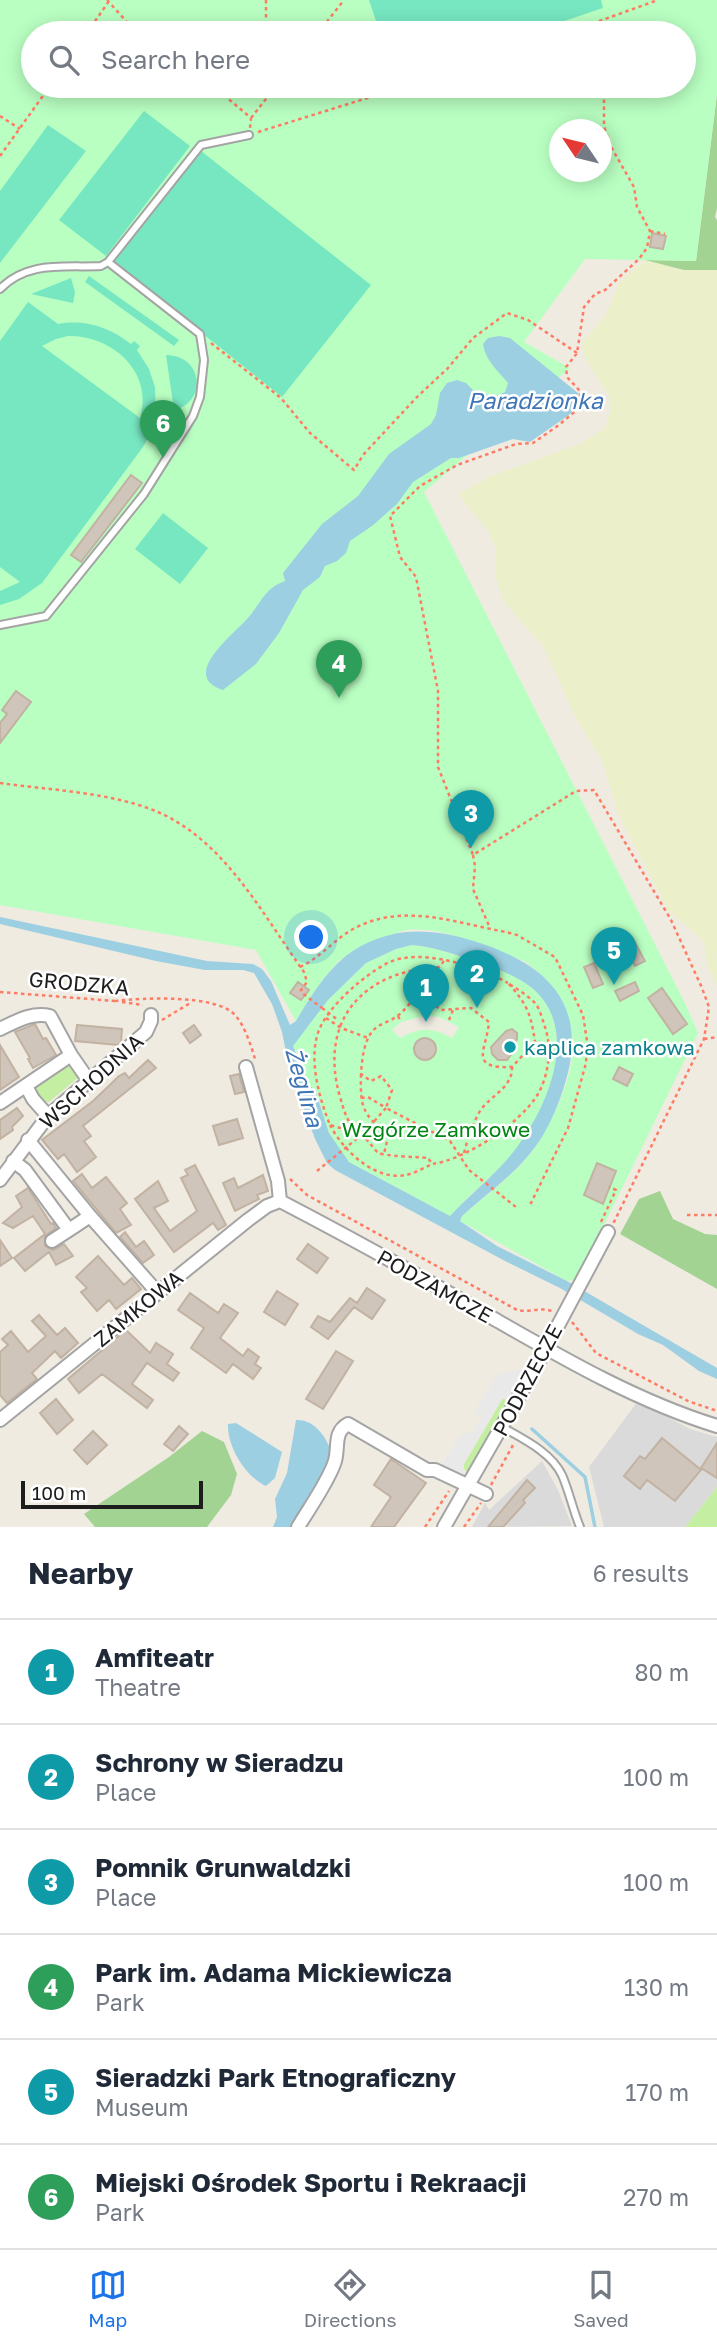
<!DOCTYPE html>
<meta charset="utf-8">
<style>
body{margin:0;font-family:"Golos Text",sans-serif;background:#f2f2f3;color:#1f2937}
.compass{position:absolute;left:549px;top:119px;width:63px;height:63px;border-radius:50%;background:#fff;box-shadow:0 4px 18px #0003;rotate:305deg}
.scale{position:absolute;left:21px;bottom:18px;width:182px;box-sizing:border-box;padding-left:7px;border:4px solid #1d1d1d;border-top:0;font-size:19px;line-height:24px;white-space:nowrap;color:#1d1d1d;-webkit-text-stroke:5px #fff;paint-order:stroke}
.you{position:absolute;left:312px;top:938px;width:24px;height:24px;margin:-18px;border:5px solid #fff;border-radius:50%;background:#1a73e8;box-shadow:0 0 0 10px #1a73e833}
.badge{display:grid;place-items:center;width:46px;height:46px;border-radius:50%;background:#1a73e8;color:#fff;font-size:23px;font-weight:700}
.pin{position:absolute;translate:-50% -58px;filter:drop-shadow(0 2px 4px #0008)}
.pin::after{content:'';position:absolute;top:37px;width:24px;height:21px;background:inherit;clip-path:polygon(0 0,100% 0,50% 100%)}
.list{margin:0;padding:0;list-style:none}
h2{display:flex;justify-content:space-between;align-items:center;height:91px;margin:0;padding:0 28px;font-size:30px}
h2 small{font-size:23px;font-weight:400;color:#747a83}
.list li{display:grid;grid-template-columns:46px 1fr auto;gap:21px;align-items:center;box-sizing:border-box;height:105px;padding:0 28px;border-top:2px solid #e0e1e3}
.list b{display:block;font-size:26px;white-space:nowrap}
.list p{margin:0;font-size:23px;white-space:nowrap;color:#747a83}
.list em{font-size:23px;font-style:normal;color:#747a83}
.icon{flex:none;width:38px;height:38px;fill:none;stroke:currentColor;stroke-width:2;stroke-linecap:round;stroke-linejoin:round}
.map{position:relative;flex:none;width:717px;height:1527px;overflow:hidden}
.search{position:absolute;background:#fff;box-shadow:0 4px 18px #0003;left:21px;right:21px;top:21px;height:77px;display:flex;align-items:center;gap:18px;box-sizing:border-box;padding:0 24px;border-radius:38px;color:#747a83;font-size:26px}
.sheet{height:721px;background:#fff}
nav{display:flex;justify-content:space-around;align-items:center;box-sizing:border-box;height:98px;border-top:2px solid #e0e1e3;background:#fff;font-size:19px;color:#747a83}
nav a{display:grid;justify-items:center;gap:4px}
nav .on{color:#1a73e8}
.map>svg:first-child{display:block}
.residential{fill:#dbdada}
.farmland{fill:#ecf0ca}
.grass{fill:#c4efa2}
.forest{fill:#a2d392}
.park{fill:#b9ffc2;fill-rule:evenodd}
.pitch{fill:#77e7c1;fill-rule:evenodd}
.parking{fill:#e9e9e9}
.water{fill:#9dcfe2;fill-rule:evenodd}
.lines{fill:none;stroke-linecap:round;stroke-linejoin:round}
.stream{stroke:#9dcfe2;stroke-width:3.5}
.building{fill:#cfc5ba;stroke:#c2b2a2;stroke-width:2}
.lane-casing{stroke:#a4a4a4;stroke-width:10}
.street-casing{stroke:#a4a4a4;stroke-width:16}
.path{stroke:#ff7b63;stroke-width:2.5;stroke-dasharray:3.5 3.5;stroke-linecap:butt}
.lane{stroke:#fff;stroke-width:6}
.street{stroke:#fff;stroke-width:12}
.path-bridge{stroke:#ff7b63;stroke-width:2.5;stroke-dasharray:3.5 3.5;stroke-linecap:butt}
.culture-dot{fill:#0f9aa8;stroke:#fff;stroke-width:2.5}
.labels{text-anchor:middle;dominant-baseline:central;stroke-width:5;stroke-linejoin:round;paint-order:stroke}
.street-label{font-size:21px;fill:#1d1d1d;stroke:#fff}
.culture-label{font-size:21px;fill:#0d838f;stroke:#fff;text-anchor:start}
.park-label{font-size:21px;fill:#018513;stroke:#fff}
.water-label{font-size:23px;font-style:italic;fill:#4075b6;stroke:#fff}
</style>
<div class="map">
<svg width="717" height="1527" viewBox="0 0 717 1527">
<rect width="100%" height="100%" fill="#efebe1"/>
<!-- residential -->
<path class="residential" d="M638 1401 690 1429 717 1437V1487L685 1527H604L589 1467Z
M542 1461 558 1490 572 1526 472 1527 485 1503 489 1510Z"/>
<!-- farmland -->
<path class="farmland" d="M645 260 684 270H717V985L708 968 704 942 668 910 618 814 603 763 574 714 544 648 503 600 496 579 495 547 487 529 466 505 459 493 493 475 580 444 605 428 611 410 608 394 587 362 582 347 586 338 607 313 619 282Z"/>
<!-- grass -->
<path class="grass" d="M68 1063 72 1064 80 1076 49 1102C40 1102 34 1093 34 1084Z
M503 1398 509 1401 471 1472H467L463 1468 464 1464Z
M717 1487V1527H685Z"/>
<!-- forest -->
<path class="forest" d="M717 94V208L715 217 717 220V270H684L645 260 696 261Z
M660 1191 673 1219 705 1234 717 1235V1289L620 1234 639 1199Z
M202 1431 224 1442 237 1474 231 1495 207 1527H95L84 1514 169 1457Z"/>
<!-- park -->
<path class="park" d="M0 0H717V94L696 261 585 259 524 342 570 368 424 492 684 1001 698 1033 601 1231 574 1280 567 1281 460 1221 462 1216C484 1197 519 1171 535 1147 555 1116 577 1072 572 1033 569 1007 552 983 532 967 525 960 513 957 504 954 473 942 440 927 407 930 396 931 347 954 339 961 324 975 307 1003 296 1021L256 950 0 905ZM33 33H684V86H33ZM560 130H602V172H560Z
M412 945C433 947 454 954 474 961 494 968 515 974 532 988 581 1029 548 1106 517 1148 498 1173 471 1193 450 1216L349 1162 340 1153 328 1130 315 1090 309 1085 293 1045 328 1000 366 963 396 949ZM425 1016 439 1017 459 1027 452 1038C433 1027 419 1027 400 1038L392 1030 401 1022ZM422 1038 432 1040C438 1046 437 1053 431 1059H420L415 1053 416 1043Z"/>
<!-- pitch -->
<path class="pitch" d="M369 0H601L603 8 529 33H380Z
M144 111 190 146 106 256 59 220Z
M48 125 86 151 0 263V191Z
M201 151 371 285 282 397 113 262Z
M89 276 179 340 174 346 85 282Z
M71 278 75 292 73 303 31 294Z
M28 302 58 324C86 319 109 327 131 344L134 341 140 346 137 350 149 369 155 387 156 415 151 432 143 447 42 583 19 599 0 605V591L20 582 0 567V341ZM68 336C111 335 154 371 140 418L42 346 56 339Z
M166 355C203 355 208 402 174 410Z
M163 513 208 548 180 584 135 549Z"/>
<!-- parking -->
<path class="parking" d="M530 1367 509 1402 506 1398 501 1400 464 1464V1471L468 1472 464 1485 445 1472 443 1463 460 1436 474 1431 484 1413 476 1414 475 1411 497 1375Z"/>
<!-- water -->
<path class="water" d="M499 336 510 338 578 393 579 404 569 415 530 442 513 439 459 458H451L413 482 397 504 372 526 350 541 346 553 337 561 325 566 320 577 303 590 279 633 256 664 223 690C178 676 235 633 247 619 261 604 264 588 285 581L283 573 322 524 358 496 389 454 431 424 436 415 440 393 447 383 457 380 466 383 473 390 494 397 505 392 508 383C498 371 485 360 483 344L488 338Z
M0 917 207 961 253 964 262 969 271 981 290 1025 296 1021C312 994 332 961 361 946 398 926 435 929 474 941 551 965 591 1007 563 1090 556 1111 546 1134 532 1151 513 1176 485 1195 462 1216L460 1221 497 1246 567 1281 717 1368V1379L699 1371 663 1345 638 1334 560 1288 507 1262 335 1170 327 1163 315 1139 289 1067 282 1032 272 1004 254 973 243 970H205L156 961 0 924ZM412 945C435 947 457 955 479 963 497 969 516 975 532 988 581 1029 548 1106 517 1147 498 1173 471 1193 450 1216L349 1162 329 1133 315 1090 309 1085 293 1046 328 1000 366 963 396 949Z
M296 1420C316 1419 327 1439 333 1455L290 1527H273L277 1517 275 1499 287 1473Z
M236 1423 282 1452 275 1478 266 1486C246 1477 227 1447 228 1424Z"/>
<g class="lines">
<!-- stream -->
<path class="stream" d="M532 1429 585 1477 595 1527"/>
</g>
<!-- building -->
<path class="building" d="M652 233 666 236 663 249 650 247Z
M131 475 142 483 81 562 71 555Z
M16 691 31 702 0 743V723L7 714 2 710Z
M633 939 645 961 635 966 623 945Z
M594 963 603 984 593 988 584 967Z
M298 982 309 990 301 1000 290 993Z
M635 982 639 991 620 1001 615 991Z
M662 988 687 1024 673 1034 648 998Z
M35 1024 43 1039 46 1038 56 1055 33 1068 28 1059 30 1058 15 1032Z
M77 1025 122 1029 121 1042 118 1045 75 1041Z
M194 1025 201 1035 190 1043 183 1033Z
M512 1029 517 1033V1039L513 1046V1052L507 1060H498L492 1054 491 1047 506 1031Z
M414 1049a11 11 0 1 1 22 0a11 11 0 1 1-22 0Z
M0 1045 19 1077 0 1090Z
M148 1060 156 1068 83 1126 91 1136 84 1141 96 1157 77 1172 64 1154 58 1159 42 1140 93 1101 119 1076 125 1073 129 1078Z
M619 1067 633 1074 627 1086 613 1079Z
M239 1074 244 1092 235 1094 230 1076Z
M17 1108 23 1116 12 1127 13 1130 0 1139V1120Z
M237 1119 243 1138 219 1145 213 1126Z
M597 1163 616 1171 603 1204 584 1195Z
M195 1165 226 1225 218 1230 213 1223 174 1252 135 1199 158 1181 168 1201 154 1208 170 1231 197 1211 181 1178 188 1175 185 1170Z
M82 1174 92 1188 106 1177 127 1203 120 1209 131 1225 116 1233 73 1181Z
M263 1175 268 1191 257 1195 259 1199 235 1211 223 1183 234 1178 238 1188Z
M28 1188 51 1224 53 1223 56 1228 45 1236V1246L53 1250 64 1244 73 1256 56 1265 49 1252 25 1271 14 1258 45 1234 33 1216 13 1228 3 1223 22 1207 16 1196Z
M125 1232 136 1247 144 1241 154 1255 143 1263 120 1237Z
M0 1240 12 1258 0 1266Z
M308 1244 328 1258 317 1273 297 1259Z
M98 1256 124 1285 132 1278 141 1289 116 1309 109 1300 97 1311 81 1292 87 1288 76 1277Z
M367 1288 385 1300 372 1319 354 1307 328 1339 311 1327 318 1316 330 1322 350 1298 357 1303Z
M277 1291 298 1304 285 1325 264 1312Z
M190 1293 218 1313 224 1304 238 1313 220 1338 243 1356 248 1349 259 1357 255 1364 261 1368 253 1379 233 1364 226 1373 191 1348 204 1328 178 1310Z
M39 1315 57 1335 65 1328 78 1343 61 1358 55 1351 32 1373 37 1379 7 1403 0 1395V1352L8 1345 2 1339 11 1331 28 1352 46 1336 32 1321Z
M126 1330 150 1353 156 1343 173 1354 167 1364 179 1373 173 1381 147 1363 132 1384 153 1400 147 1408 102 1374 79 1393 68 1379Z
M336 1351 353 1361 323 1409 306 1399Z
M56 1399 73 1420 57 1434 40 1413Z
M179 1426 188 1434 173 1451 164 1444Z
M93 1431 107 1445 87 1464 74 1450Z
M662 1438 701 1470 675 1501 647 1480 640 1489 624 1476 640 1456 645 1459Z
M717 1443V1478L701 1468Z
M391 1459 426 1483 394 1527H371L391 1497 374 1485Z
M527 1480 535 1488 523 1500 525 1503 503 1527H488Z"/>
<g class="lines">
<defs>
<path id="lane" d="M108 262 201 145 249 135
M0 289C28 260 65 268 101 266L108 262 200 334 204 360 200 397 193 416 144 494 46 616 0 625
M502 1427C523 1439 551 1452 562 1475 569 1491 573 1510 580 1527"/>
<path id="street" d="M0 1029C17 1021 31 1012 50 1016L71 1055
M246 1067 278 1181 280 1201
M26 1086 33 1099 48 1116
M0 1103 71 1055 89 1081
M13 1161 25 1170 69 1230 90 1216 28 1140
M0 1180 48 1116 146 1032 151 1021V1015
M280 1201C353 1239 425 1279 496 1320 566 1360 639 1402 717 1426
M90 1216 157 1292
M52 1241 69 1230
M0 1420 248 1220 267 1206 280 1201
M298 1527C310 1507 326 1485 334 1464 340 1449 332 1433 348 1424L427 1470H435L486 1494
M444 1527 538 1363 608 1232"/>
</defs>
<!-- lane casing -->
<use href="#lane" class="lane-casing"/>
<!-- street casing -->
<use href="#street" class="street-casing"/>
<!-- path -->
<path class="path" d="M107 0 137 33
M266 0V33
M87 33 109 1
M318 33 344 0
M566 33 658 0
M213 86 251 118 250 128
M267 86V98
M601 86 604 96V126L610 145 634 187 637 207 650 231 647 248 639 259 605 290 595 294 584 307 577 353 566 367 567 377 580 391V407L559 425 533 443 516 444 457 465 420 486 390 516 400 557 416 577 438 691V767L473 855 576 791 594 790 671 920 702 988 709 1007 704 1039 613 1224
M0 116 20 129
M251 118 276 86
M258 132 406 86
M0 156 50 86
M650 231 665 234
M211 343 281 398 310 433 354 470 363 455 416 398 448 368 473 338 507 313 528 320 577 353
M0 783C49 790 107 792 153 810 224 838 262 914 304 972L307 982 301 990 302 993 322 1008
M473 855 475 866 473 889 490 928
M444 961 439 967C363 971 318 1020 340 1097 348 1124 348 1122 368 1141 371 1144 375 1151 379 1153 384 1156 419 1157 428 1158L432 1164C465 1160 521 1123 538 1094 549 1074 552 1048 545 1027 542 1019 540 1008 534 1002 527 995 517 989 508 983 527 1004 531 1014 535 1042L512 1067C467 1069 487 1049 489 1022L471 1008 441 1010 423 996C410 998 407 1010 397 1016 391 1021 383 1023 377 1027 364 1036 362 1059 361 1074L371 1081 381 1076 392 1090 386 1108 450 1141 469 1170 516 1207
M300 967C322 957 336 937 357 927 406 903 456 923 506 932L517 935 555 957 583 1015 587 1041 586 1063 568 1128 529 1207
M0 992 115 1001
M115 1001C142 998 213 994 234 1014 244 1024 251 1045 255 1059
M122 1002 143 1005
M398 1016 401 1022
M326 1018 341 1028 368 1038
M162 1020 192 1002
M449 1020 453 1010
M704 1039 717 1037
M361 1074C360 1110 363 1112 388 1137L384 1154
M330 1125C343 1150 374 1181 406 1175 415 1173 424 1168 432 1164
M353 1128 351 1131 330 1125C319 1098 308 1058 319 1030 326 1013 344 995 357 984 371 973 387 960 404 958 436 953 481 968 508 983
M349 1145 362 1135 386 1108 368 1097 362 1098
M464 1153C468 1138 472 1125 480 1111 491 1095 512 1088 512 1068
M290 1179 307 1195 517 1310C530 1313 542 1306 554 1312
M687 1215H717
M601 1222 616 1190 609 1187
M572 1322 596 1353 688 1401 717 1411
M491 1485 513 1445
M425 1527 449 1491
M464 1527 481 1503"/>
<!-- lane -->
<use href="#lane" class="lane"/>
<!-- street -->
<use href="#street" class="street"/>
<!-- path-bridge -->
<path class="path-bridge" d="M322 1008 338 1020
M317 1171 349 1145"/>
</g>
<!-- markers -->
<circle class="culture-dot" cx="510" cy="1047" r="7"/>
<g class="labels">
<!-- street labels -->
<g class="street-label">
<text transform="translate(79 983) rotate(5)">GRODZKA</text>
<text transform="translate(91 1081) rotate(-42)">WSCHODNIA</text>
<text transform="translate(435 1286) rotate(29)">PODZAMCZE</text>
<text transform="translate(138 1308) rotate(-39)">ZAMKOWA</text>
<text transform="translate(527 1380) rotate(-62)">PODRZECZE</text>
</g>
<!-- culture labels -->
<g class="culture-label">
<text x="524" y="1047">kaplica zamkowa</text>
</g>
<!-- park labels -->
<g class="park-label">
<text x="436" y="1129">Wzgórze Zamkowe</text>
</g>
<!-- water labels -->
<g class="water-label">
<text x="535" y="400">Paradzionka</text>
<text transform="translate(305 1087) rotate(74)">Żeglina</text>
</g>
</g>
</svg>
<svg class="compass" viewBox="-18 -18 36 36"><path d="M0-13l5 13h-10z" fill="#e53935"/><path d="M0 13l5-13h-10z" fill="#747a83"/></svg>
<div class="scale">100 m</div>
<div class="you"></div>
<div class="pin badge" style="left:426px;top:1022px;background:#0f9aa8">1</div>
<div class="pin badge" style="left:477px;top:1008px;background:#0f9aa8">2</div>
<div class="pin badge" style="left:471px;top:848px;background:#0f9aa8">3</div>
<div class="pin badge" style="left:339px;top:698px;background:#2e9e5b">4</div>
<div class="pin badge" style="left:614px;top:985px;background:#0f9aa8">5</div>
<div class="pin badge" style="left:163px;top:458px;background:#2e9e5b">6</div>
<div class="search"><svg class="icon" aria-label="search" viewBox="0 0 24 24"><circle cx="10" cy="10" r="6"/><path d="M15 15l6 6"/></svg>Search here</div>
</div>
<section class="sheet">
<h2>Nearby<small>6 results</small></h2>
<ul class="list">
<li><span class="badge" style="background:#0f9aa8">1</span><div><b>Amfiteatr</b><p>Theatre</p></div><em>80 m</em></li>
<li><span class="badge" style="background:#0f9aa8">2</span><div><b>Schrony w Sieradzu</b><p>Place</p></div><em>100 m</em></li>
<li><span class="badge" style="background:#0f9aa8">3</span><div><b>Pomnik Grunwaldzki</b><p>Place</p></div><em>100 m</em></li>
<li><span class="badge" style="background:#2e9e5b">4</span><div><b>Park im. Adama Mickiewicza</b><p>Park</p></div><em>130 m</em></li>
<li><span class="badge" style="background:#0f9aa8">5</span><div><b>Sieradzki Park Etnograficzny</b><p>Museum</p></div><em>170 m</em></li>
<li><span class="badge" style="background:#2e9e5b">6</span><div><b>Miejski Ośrodek Sportu i Rekraacji</b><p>Park</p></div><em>270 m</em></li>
</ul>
</section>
<nav>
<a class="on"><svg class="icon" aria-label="map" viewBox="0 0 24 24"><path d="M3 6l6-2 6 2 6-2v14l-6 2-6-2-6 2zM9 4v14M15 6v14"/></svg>Map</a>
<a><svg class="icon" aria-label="directions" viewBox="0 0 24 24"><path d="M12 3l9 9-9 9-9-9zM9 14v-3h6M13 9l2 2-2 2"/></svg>Directions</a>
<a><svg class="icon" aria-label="saved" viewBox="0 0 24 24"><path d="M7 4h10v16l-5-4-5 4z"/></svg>Saved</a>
</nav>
